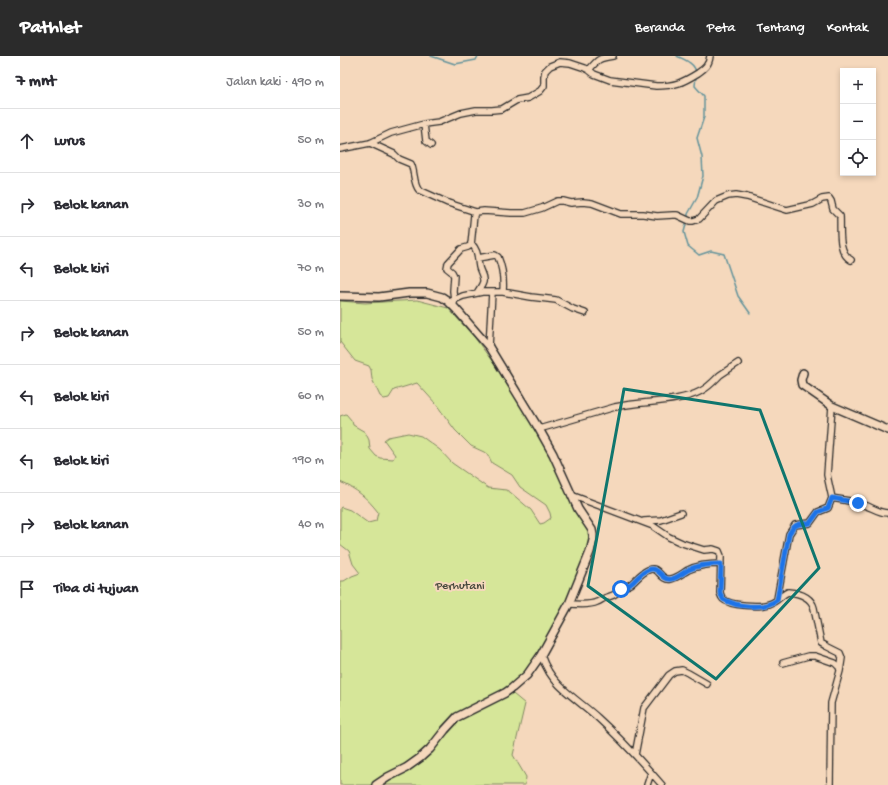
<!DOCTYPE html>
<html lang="id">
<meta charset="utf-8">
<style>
body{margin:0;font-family:"Gochi Hand",sans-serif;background:#f7f7f7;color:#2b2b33}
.controls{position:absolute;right:12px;top:12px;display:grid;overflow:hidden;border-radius:0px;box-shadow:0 2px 6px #0003}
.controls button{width:36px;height:36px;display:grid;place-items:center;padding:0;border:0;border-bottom:1px solid #e1e1e2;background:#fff;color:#2b2b33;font:20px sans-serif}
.stop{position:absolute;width:12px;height:12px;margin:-9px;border:3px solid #1a73e8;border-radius:50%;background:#fff}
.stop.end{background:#1a73e8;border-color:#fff;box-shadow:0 1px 4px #0008}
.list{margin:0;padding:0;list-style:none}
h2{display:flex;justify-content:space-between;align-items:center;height:52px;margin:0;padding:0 16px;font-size:17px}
h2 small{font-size:13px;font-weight:400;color:#7c7c81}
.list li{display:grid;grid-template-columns:26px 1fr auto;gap:12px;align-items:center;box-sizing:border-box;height:64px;padding:0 16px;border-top:1px solid #e1e1e2}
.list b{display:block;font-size:15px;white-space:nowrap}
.list em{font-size:13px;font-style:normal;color:#7c7c81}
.icon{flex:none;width:22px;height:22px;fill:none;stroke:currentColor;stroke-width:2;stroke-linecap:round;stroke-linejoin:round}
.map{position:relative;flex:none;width:548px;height:729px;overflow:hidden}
header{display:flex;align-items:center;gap:24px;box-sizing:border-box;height:56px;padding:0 20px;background:#2b2b2b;color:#fff}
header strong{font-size:19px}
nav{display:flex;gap:22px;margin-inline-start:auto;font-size:14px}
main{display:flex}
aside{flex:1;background:#fff}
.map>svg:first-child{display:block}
.green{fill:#d6e699;stroke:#808862}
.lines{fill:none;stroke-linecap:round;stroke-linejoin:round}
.stream{stroke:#63939b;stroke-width:1.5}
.minor-casing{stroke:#2b2b2b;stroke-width:8}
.tertiary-casing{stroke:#2b2b2b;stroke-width:10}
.minor{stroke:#f5d8bc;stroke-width:5.5}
.tertiary{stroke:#f5d8bc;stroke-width:7}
.route{stroke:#1a73e8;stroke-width:5}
.marked{fill:none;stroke:#0f766e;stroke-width:3;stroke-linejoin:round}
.labels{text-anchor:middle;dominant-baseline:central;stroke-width:4;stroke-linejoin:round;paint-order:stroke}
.park-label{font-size:12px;fill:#45473c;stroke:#f5d8bc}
</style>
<header>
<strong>Pathlet</strong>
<nav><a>Beranda</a><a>Peta</a><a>Tentang</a><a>Kontak</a></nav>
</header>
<main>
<aside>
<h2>7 mnt<small>Jalan kaki · 490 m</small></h2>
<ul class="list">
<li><svg class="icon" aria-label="ahead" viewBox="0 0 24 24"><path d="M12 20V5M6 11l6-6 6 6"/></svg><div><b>Lurus</b></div><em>50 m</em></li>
<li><svg class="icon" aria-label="right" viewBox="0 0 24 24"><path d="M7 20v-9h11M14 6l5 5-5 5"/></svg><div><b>Belok kanan</b></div><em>30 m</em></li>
<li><svg class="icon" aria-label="left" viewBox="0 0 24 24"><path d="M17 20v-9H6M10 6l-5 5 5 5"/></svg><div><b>Belok kiri</b></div><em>70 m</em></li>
<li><svg class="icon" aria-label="right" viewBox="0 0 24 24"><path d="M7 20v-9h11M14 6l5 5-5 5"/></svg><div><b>Belok kanan</b></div><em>50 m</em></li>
<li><svg class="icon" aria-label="left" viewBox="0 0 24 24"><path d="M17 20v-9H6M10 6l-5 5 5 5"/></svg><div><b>Belok kiri</b></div><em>60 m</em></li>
<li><svg class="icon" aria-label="left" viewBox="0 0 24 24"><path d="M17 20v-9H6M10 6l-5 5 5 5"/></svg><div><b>Belok kiri</b></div><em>190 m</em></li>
<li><svg class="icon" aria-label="right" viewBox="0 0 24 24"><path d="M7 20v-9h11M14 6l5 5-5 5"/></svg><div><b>Belok kanan</b></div><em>40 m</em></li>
<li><svg class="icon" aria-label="arrive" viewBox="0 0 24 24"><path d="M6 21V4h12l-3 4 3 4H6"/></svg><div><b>Tiba di tujuan</b></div></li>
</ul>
</aside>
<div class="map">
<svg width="548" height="729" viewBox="0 0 548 729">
<rect width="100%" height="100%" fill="#f5d8bc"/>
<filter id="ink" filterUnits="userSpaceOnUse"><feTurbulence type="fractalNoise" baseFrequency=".025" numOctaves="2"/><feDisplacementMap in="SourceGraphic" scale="8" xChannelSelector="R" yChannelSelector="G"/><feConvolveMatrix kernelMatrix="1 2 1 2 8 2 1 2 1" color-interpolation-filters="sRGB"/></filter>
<g filter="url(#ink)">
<!-- green -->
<path class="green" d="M77 244 108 252 135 282 163 320 194 369 219 417 233 449 251 481 234 529 211 576 186 617 167 633 185 648 173 699 186 721 185 729H0V525H4L12 520 20 517 13 508 9 495 0 488V452L1 451 10 454 28 467 36 465 38 456C27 442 17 433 0 426V360L6 358 12 365 13 369 25 376 29 384 30 393 36 400 40 402 53 403 55 399 44 384 48 381 68 377 81 380 100 394 112 407 148 432 166 434 170 436 191 454 200 468 204 467 211 462 210 457 206 449 180 431 172 419 152 407 148 399 144 396 131 390 115 374 96 348 77 327 54 334 49 342 44 343 40 340 32 323 31 314 29 310 15 305 0 286V245L25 247Z"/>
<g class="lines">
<!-- stream -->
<path class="stream" d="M91 0 115 8 136 4 138 0
M337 0C345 4 354 7 356 16
M348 161V158L357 142 363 120 362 101 357 82 364 61V40L355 30 356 20
M347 165 344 176 348 190 359 199 371 195 384 198 398 240 410 257"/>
<defs>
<path id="minor" d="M249 14C258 3 259 2 273 0
M84 68 86 85 91 89
M30 87 54 98 59 103 71 108C75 116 73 127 79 134L108 147 136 156
M0 93 30 87 51 77 84 68 99 66 121 57 136 54H152L162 53 177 44 188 42 200 35 204 30V21L205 15 210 10 220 6 230 7 245 12 249 14 254 18 270 24 316 30C335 30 342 27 358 17 365 12 369 9 370 0
M131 187C139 196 137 200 139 211 140 216 144 220 143 226 142 230 139 233 137 237
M138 202 155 199 158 201C163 213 164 223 163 236
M114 244 113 235 114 220 112 216 107 212 108 207 121 193 128 191 131 189 134 159 136 156 144 155 171 157H185L202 152 217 145H223L231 147 243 146 252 147 281 158H303L317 160 333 159H337L350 165H353L359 163 376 145 388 140 396 139 407 141 447 154 473 148 482 143 489 142 491 145 493 153 500 160C501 173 497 196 511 204
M114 247V244L123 240 142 236H163L191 241 208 243 216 244 233 253 245 257
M149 291 152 236
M199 373 275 351C301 345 339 347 361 335 369 331 374 325 380 319 386 315 392 311 398 307
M231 439 313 470 329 481 342 487 364 494 373 493 379 495 381 500 380 537C381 539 381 541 383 543 390 550 420 551 429 548 437 546 441 539 448 536 459 537 471 540 474 552L481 587 486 590 500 597 502 602 500 615 491 647 490 729
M492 442C502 444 513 445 524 449 532 451 538 457 548 457
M304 465 321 464 341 457
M437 543 449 478 455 469 470 467 478 456 488 452 492 442 487 419 492 350
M229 548C238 548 249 550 257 546 260 545 262 543 265 542 269 540 274 540 276 537 277 536 277 535 278 534 281 531 288 530 291 528 297 523 301 517 308 514 320 509 319 525 331 523 337 522 343 517 348 514 358 509 369 508 381 508
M201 599C203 605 206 611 209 616 221 635 242 647 258 662 281 683 302 706 322 729
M443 607 468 600H475L495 607 499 611 500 614
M295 699 304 652 329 619 335 615 342 614 348 617 367 628
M307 729 311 717"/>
<path id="tertiary" d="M0 240 39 241 69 237H87L102 241 108 245 116 253 149 291 199 373 213 398 238 453 252 474 253 479V484L250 496 229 548 201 599 187 619 172 632 165 637 117 661 105 674 90 693 80 702 66 712 48 721 36 729
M463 317 461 324 462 329 492 350 548 374"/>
</defs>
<!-- minor casing -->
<use href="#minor" class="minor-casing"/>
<!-- tertiary casing -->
<use href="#tertiary" class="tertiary-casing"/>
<!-- minor -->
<use href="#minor" class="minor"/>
<!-- tertiary -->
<use href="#tertiary" class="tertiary"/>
</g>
</g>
<g class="lines" filter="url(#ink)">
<!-- route -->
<path class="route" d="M281 533C287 531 292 528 296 523 300 519 303 516 308 514 320 509 320 525 332 523 337 522 343 517 348 514 358 509 369 508 381 508L380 537 383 543C396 551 424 554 437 544L449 478C456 466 458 469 470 467L478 456 488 452 492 442 518 447"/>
</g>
<!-- marked area -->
<path class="marked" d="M284 333 420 354 479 512 376 623 248 530Z"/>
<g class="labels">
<!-- park labels -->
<g class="park-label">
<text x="120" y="531">Perhutani</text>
</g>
</g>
</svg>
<div class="controls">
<button>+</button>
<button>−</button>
<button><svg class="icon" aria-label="locate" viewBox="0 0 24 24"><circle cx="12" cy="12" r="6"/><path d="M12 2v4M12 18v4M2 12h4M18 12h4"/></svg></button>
</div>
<div class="stop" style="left:281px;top:533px"></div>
<div class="stop end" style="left:518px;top:447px"></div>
</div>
</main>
